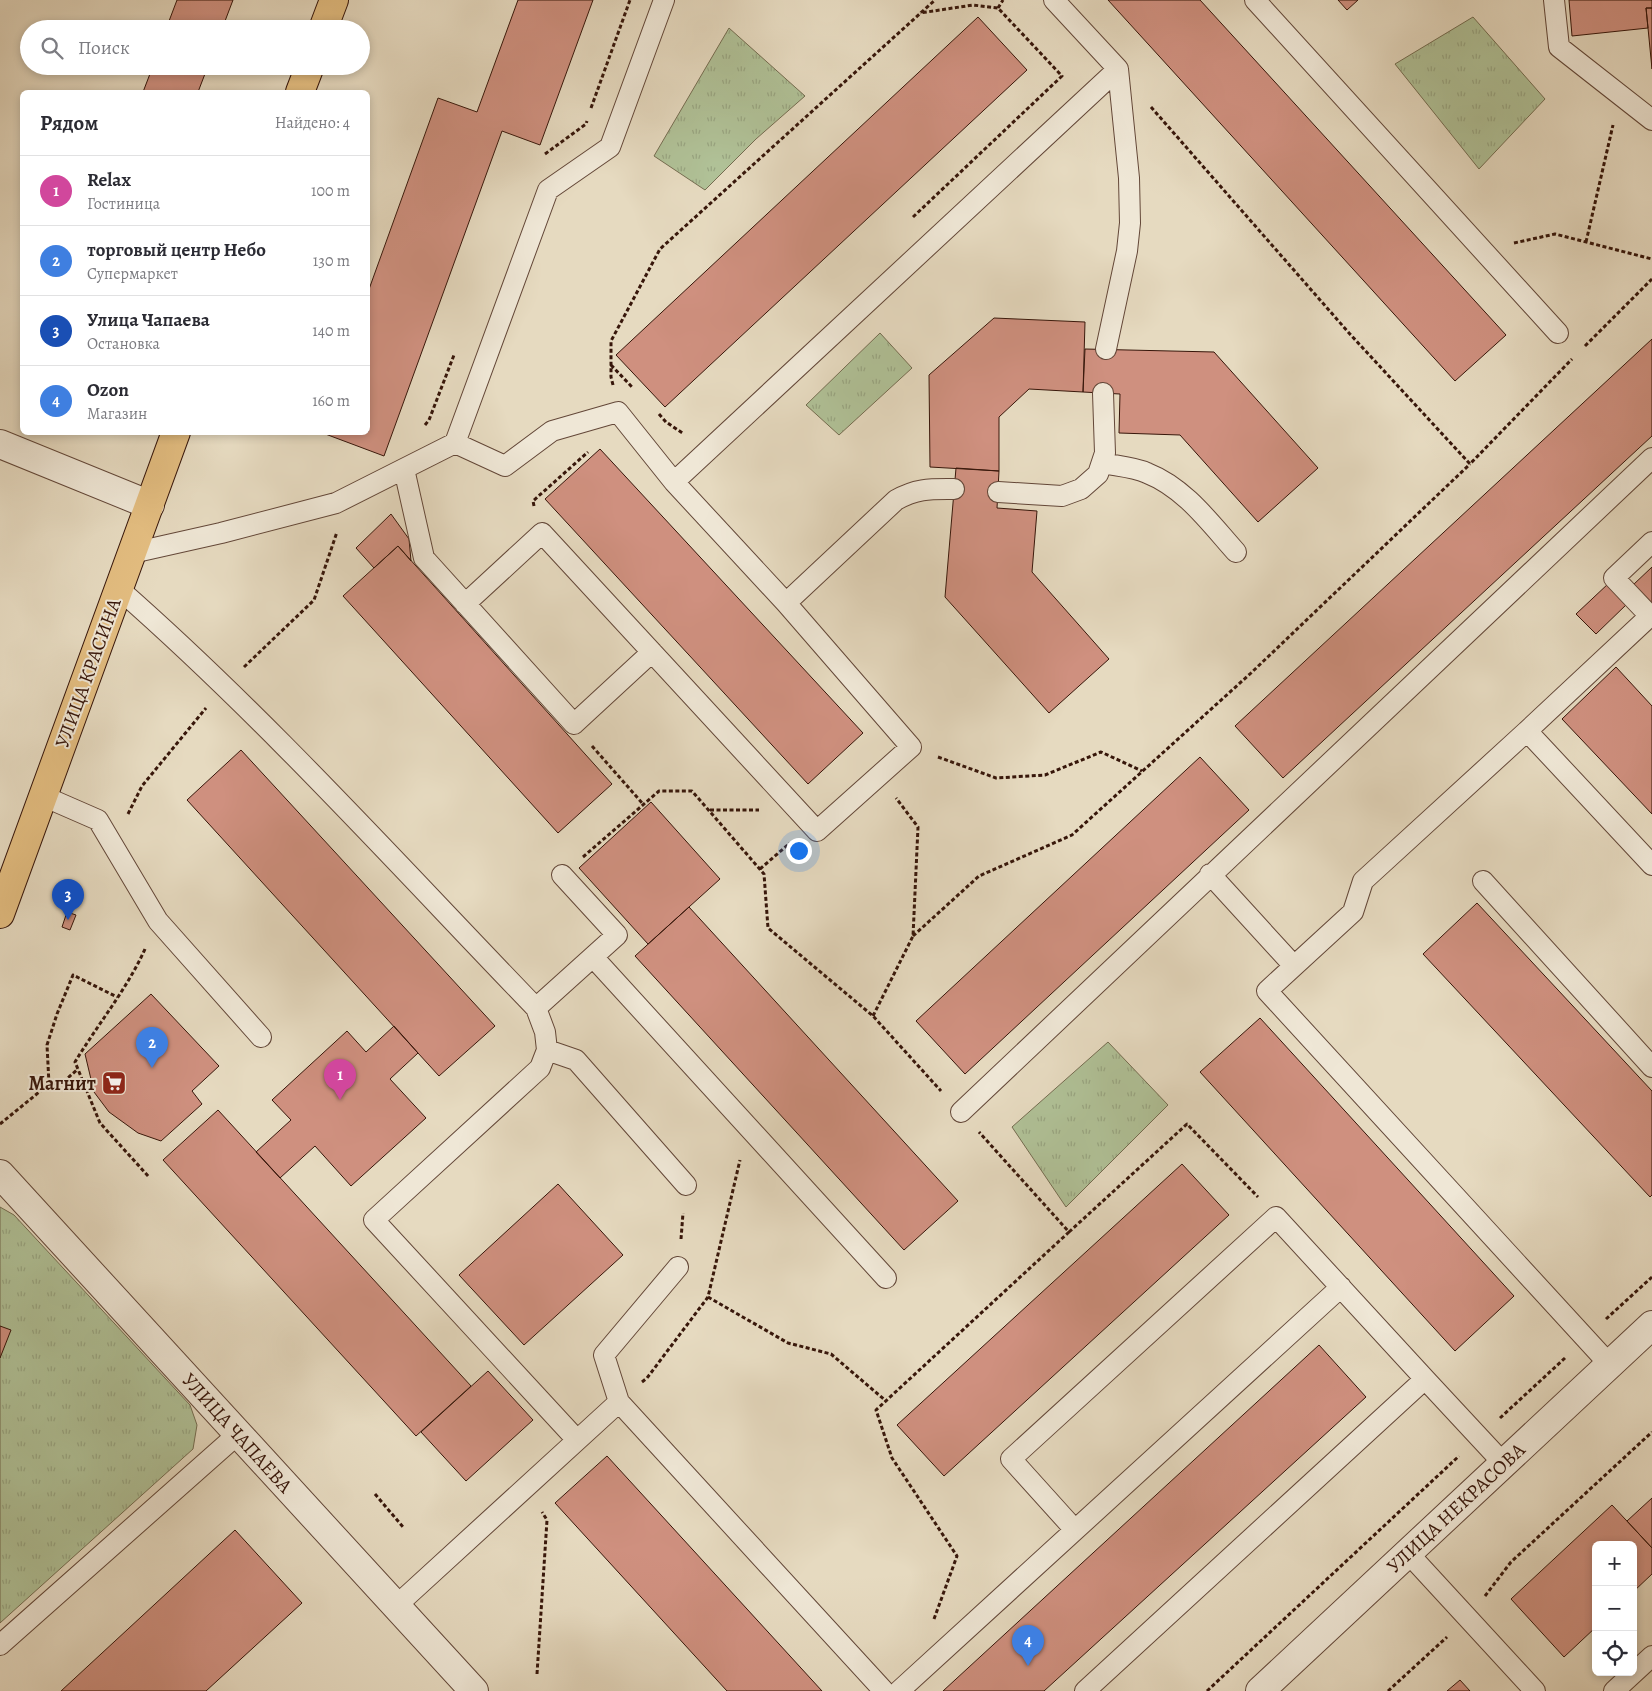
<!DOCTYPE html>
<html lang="ru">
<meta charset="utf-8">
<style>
body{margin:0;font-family:Alegreya,serif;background:#f7f7f7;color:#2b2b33}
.controls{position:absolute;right:15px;bottom:15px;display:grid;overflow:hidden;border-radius:8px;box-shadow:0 2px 8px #0003}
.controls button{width:45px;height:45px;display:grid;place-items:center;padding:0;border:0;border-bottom:1px solid #e1e1e2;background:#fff;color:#2b2b33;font:25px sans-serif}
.you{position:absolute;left:798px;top:850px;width:18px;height:18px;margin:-12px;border:4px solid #fff;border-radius:50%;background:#1a73e8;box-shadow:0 0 0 8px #1a73e833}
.badge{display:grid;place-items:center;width:32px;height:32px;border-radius:50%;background:#db2777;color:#fff;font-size:16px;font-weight:700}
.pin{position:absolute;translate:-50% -41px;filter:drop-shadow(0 1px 2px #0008)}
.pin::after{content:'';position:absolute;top:26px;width:18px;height:15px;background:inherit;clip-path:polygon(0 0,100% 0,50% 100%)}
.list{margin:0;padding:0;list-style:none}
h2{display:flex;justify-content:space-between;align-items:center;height:65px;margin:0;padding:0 20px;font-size:21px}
h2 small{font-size:16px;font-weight:400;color:#7c7c81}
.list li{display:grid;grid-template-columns:32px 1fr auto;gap:15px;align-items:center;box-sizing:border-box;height:70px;padding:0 20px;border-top:1px solid #e1e1e2}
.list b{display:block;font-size:19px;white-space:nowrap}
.list p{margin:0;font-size:16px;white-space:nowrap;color:#7c7c81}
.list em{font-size:16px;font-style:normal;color:#7c7c81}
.icon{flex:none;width:28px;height:28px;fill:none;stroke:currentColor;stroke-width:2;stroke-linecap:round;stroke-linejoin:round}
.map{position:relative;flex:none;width:1652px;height:1691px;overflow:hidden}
.search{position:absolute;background:#fff;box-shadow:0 2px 8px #0003;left:20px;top:20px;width:350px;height:55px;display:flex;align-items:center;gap:12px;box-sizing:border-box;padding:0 18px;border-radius:28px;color:#7c7c81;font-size:19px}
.panel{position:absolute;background:#fff;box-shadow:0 2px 8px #0003;left:20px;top:90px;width:350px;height:345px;border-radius:8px}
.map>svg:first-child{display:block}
.grass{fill:url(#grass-tufts);stroke:#746c50}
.building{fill:#cf907f;stroke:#37160a}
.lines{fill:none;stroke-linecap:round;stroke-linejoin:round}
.service-casing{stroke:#634738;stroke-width:22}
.minor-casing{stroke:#634738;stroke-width:30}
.tertiary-casing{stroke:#634738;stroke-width:30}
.primary-casing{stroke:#37160a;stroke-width:30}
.path{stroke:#37160a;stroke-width:3;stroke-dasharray:4 2.5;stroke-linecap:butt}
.service{stroke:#efe7d6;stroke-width:20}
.minor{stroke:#efe7d6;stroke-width:28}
.tertiary{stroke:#efe7d6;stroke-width:28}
.primary{stroke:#e3bd80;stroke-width:28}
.labels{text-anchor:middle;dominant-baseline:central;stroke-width:4;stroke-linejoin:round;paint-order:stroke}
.street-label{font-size:20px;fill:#37160a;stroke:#efe7d6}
.poi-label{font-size:20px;font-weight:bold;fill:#37160a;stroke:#efe7d6;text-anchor:end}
</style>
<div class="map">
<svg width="1652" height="1691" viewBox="0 0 1652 1691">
<defs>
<pattern id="grass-tufts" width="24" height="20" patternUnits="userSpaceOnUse" patternTransform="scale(1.25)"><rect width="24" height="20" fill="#b0c197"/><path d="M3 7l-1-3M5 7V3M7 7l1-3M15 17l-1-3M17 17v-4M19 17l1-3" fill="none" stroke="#98a581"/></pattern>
</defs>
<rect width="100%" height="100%" fill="#e6dac0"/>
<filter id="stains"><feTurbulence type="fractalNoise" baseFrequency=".004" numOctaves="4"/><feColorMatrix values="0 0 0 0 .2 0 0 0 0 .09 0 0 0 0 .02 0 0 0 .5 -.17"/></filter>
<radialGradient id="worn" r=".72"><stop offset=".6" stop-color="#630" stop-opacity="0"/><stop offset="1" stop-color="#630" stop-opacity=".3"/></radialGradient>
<!-- grass -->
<path class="grass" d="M1473 17 1545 99 1479 169 1395 64Z
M729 28 805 96 756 139 705 190 654 156Z
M880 333 912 368 839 435 806 405Z
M1108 1042 1168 1105 1066 1207 1012 1127Z
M0 1207 14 1215 190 1405 197 1425 193 1449 0 1623Z"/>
<!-- building -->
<path class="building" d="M177 0H233L222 29H166Z
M518 0H593L540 145 502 131 384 456 320 432H368V292L438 98 477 112Z
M1108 0H1200L1506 335 1455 381Z
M1338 0H1358L1347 10Z
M1569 0H1652V8H1646L1648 28 1572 36Z
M1646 8H1652V69L1648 28Z
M978 17 1027 70 665 407 616 355Z
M153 66H208L198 92H143Z
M994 318 1085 322 1083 392 1029 389 999 417V471L930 467 929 375Z
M1652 339V436L1283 778 1235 726Z
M1085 349 1214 352 1318 468 1258 522 1180 435 1119 433 1120 394 1083 392Z
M600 449 863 733 808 784 545 499Z
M956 468 999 471 997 508 1037 511 1032 572 1109 659 1049 713 945 597Z
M391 514 409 539 411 561 398 546 374 568 356 548Z
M398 546 612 784 558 833 343 596Z
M1652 567V605L1633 585Z
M1609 583 1628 603 1596 634 1576 614Z
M1616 667 1652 706V814L1562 719Z
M241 750 495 1026 439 1076 187 800Z
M1200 757 1249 810 965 1074 916 1021Z
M651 802 720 879 648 944 579 868Z
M1477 903 1652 1091V1195L1650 1197 1423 954Z
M689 907 958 1201 904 1250 635 956Z
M67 912 76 915 70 930 62 927Z
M151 994 219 1066 192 1091 202 1104 161 1141 138 1133 109 1112 94 1092 85 1054Z
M1260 1018 1514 1296 1455 1351 1200 1072Z
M394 1026 418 1053 390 1079 426 1118 351 1186 315 1146 280 1178 256 1152 291 1120 272 1100 347 1031 366 1052Z
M218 1110 471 1386 416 1436 163 1160Z
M1182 1164 1229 1215 944 1476 897 1425Z
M558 1184 623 1255 524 1345 459 1275Z
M0 1326 11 1330 0 1358Z
M1319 1345 1366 1397 1044 1691H943Z
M488 1371 533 1420 466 1481 421 1432Z
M607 1456 822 1691H727L555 1503Z
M1652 1498V1548L1627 1521Z
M1612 1505 1652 1548V1574L1633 1592V1545H1596V1627L1564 1657 1511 1599Z
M235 1530 302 1603 206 1691H61Z
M1460 1680 1470 1691H1447Z"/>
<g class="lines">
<defs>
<path id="service" d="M1054 0 1118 69 1129 178 1130 223 1127 251 1106 349
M1255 0 1558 333
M1554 0 1559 47 1652 120
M455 443 505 466 552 431 618 412 674 482 786 603 911 747 817 831 542 533 465 604
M1102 463C1116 466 1134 467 1147 473 1185 488 1210 523 1236 552
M404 469 424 558 574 724 652 652
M674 482 1118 69
M998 492 1062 496 1081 489 1098 474 1105 453 1103 393
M1652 542 1614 578 1650 616 1527 731 1652 865
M132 553 221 533 336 503 455 443 548 190 610 147 664 0
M119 589C267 719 399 866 536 1008L545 1032 547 1050 540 1068 374 1220 577 1440
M786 603 896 500C917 488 931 489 954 489
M1527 731 1363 881 1353 912 1267 991 1610 1365
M43 796 98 820 158 921 261 1037
M1210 874 1294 966
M1483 881 1652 1067
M593 957 886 1278
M536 1008 617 935 562 875
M547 1050 576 1060 686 1185
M961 1112 1652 458
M619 1402 604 1355 678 1267
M1075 1530 1011 1459 1276 1217 1425 1379
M1408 1553 1535 1691
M396 1606 619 1402 884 1691
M0 1645 238 1434
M899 1691 1341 1287
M1085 1691 1425 1379 1504 1464
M1614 1691 1652 1656"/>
<path id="minor" d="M0 444 150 505
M0 1174 474 1691"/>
<path id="tertiary" d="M1260 1691 1652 1325"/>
<path id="primary" d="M323 29 334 0
M300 92 310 66
M0 914 176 432"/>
</defs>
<!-- service casing -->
<use href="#service" class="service-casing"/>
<!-- minor casing -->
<use href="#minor" class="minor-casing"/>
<!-- tertiary casing -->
<use href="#tertiary" class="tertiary-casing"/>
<!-- primary casing -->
<use href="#primary" class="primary-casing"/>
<!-- path -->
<path class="path" d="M998 8 1003 0
M1151 107 1349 333 1470 464 1572 359
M591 108 630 0
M545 154 586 124 587 121
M913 217 1062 76 998 8 973 5 920 13
M1586 242 1613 125
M1514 243 1555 234 1652 259
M1585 346 1652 279
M611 365 632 387
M613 385 611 377V341L660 249 935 0
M659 414 666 422 684 434
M425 425 429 420 454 355
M534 506 533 501 588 452
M244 667 314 600 337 532
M592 746 643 804
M938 757 996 778 1045 775 1101 752 1142 771
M710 810H759
M128 814 142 786 206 708
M583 857 659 791H692L764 874 768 928 873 1016 941 1091
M760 869 790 843
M913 936 979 876 1072 835 1251 673 1470 464
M145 949C127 989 98 1024 75 1062L100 1123 149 1177
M873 1016 913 936 918 827 896 798
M49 1084 47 1045 57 1014 73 975 117 997
M0 1124 49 1084 62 1083 78 1069
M1069 1232 1187 1124 1258 1197
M681 1239 683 1213
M708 1297 788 1343 831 1354 886 1401
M1606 1319 1652 1277
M642 1382 647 1378 708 1297 740 1160
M1500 1418 1565 1358
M375 1494 403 1527
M1485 1596 1511 1562 1652 1432
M934 1619 957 1556 892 1458 876 1410 1069 1232 979 1132
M537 1674 547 1520 542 1512
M1207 1691 1459 1456
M1388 1691 1447 1637"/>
<!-- service -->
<use href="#service" class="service"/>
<!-- minor -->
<use href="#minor" class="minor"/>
<!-- tertiary -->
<use href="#tertiary" class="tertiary"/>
<!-- primary -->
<use href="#primary" class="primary"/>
</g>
<!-- icons -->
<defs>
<symbol id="supermarket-square" viewBox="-11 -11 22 22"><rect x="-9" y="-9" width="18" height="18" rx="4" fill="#8f2418" stroke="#efe7d6"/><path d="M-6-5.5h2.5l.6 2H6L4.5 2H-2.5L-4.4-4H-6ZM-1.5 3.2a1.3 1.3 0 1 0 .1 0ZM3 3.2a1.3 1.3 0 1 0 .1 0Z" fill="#fff"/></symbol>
</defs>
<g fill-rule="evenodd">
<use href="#supermarket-square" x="100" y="1069" width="28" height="28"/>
</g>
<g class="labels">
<!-- street labels -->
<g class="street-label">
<text transform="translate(88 673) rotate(-70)">УЛИЦА КРАСИНА</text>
<text transform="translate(237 1433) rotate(48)">УЛИЦА ЧАПАЕВА</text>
<text transform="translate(1456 1508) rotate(-43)">УЛИЦА НЕКРАСОВА</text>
</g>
<!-- poi labels -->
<g class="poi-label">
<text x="96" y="1083">Магнит</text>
</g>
</g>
<rect width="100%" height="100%" filter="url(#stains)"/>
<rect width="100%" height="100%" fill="url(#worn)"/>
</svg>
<div class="controls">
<button>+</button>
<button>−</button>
<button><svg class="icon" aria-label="locate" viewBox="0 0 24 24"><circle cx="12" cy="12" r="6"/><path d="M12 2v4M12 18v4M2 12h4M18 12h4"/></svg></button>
</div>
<div class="you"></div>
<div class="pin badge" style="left:340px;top:1100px;background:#d1479c">1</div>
<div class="pin badge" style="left:152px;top:1068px;background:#3f7fe0">2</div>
<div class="pin badge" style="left:68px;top:920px;background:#1a4fb4">3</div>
<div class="pin badge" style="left:1028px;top:1666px;background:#3f7fe0">4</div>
<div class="search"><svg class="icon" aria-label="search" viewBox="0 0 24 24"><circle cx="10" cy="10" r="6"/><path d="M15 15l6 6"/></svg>Поиск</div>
<section class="panel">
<h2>Рядом<small>Найдено: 4</small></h2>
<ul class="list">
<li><span class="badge" style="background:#d1479c">1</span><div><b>Relax</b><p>Гостиница</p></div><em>100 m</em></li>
<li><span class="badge" style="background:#3f7fe0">2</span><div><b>торговый центр Небо</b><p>Супермаркет</p></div><em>130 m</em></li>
<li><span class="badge" style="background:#1a4fb4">3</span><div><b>Улица Чапаева</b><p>Остановка</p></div><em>140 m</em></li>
<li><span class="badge" style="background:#3f7fe0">4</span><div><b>Ozon</b><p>Магазин</p></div><em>160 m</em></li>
</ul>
</section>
</div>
